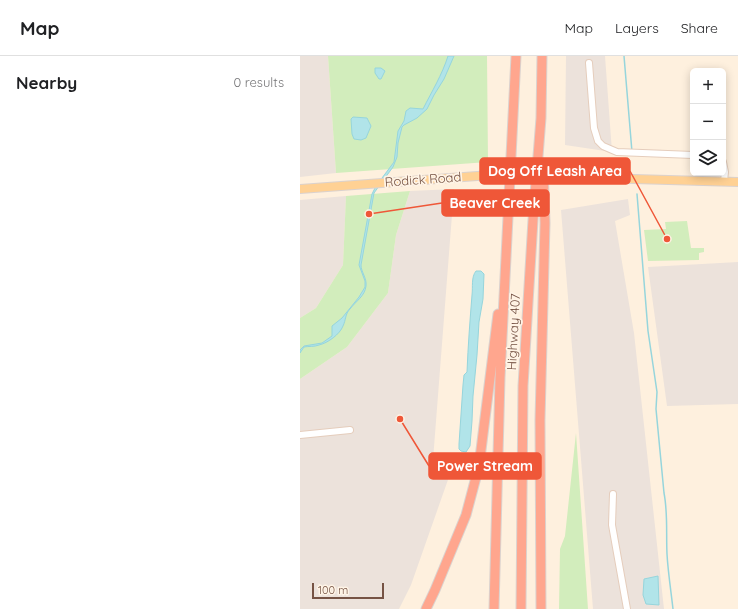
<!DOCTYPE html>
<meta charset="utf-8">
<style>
body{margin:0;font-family:Quicksand,sans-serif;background:#f2f2f2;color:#202124}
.controls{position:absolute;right:12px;top:12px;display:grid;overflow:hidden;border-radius:6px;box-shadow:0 2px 10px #0003}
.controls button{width:36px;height:36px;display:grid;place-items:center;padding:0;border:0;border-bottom:1px solid #e0e0e0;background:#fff;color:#202124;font:20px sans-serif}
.scale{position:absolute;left:12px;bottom:10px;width:72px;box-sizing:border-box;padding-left:4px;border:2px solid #765344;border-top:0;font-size:11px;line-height:14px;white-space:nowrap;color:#765344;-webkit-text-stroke:3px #fff4e6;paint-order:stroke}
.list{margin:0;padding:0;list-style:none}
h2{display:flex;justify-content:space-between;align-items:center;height:52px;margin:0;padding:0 16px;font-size:17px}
h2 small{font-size:13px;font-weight:400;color:#757577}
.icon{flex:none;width:22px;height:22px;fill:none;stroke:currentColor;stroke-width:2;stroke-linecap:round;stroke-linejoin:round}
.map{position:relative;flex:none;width:438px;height:553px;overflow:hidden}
header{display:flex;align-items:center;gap:24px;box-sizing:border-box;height:56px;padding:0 20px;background:#fff;border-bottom:1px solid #e0e0e0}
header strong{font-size:19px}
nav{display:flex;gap:22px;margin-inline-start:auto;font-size:14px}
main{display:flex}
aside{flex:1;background:#fff}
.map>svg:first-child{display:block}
.industrial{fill:#ece2db}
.green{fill:#d2edbc}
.water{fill:#b1e4e9;stroke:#96d5dc}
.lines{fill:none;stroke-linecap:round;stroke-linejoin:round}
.stream{stroke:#96d5dc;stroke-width:1.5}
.minor-casing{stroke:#e5cdbc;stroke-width:8}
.major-casing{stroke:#dbd2ce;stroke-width:10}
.highway-casing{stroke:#dbd2ce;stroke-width:11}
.minor{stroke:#fff;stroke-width:6}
.major{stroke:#ffd194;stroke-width:8}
.highway{stroke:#ffa68e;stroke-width:9}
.major-bridge-casing{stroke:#dbd2ce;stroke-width:10;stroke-linecap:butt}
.major-bridge{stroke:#ffd194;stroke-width:8}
.labels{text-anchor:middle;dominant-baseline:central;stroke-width:3.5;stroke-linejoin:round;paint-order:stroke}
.street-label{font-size:13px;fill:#765344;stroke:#fff4e6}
.leader{fill:none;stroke:#ef5738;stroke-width:1.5}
.callout-dot{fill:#ef5738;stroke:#fff4e6;stroke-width:1.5}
.callout{fill:#ef5738;stroke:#ef5738;stroke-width:1.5}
.callout-label{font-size:14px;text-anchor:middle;font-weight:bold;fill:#fff}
</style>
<header>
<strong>Map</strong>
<nav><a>Map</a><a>Layers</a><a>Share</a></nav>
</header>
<main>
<aside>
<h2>Nearby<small>0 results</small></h2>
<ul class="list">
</ul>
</aside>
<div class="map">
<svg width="438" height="553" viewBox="0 0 438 553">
<rect width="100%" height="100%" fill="#fef0de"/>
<!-- industrial -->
<path class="industrial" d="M0 0H28L36 117 0 121Z
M266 0H305L312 96 265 89Z
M154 133 133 404 150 418 111 529 99 553H0V323L47 291 88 237 96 179 110 135Z
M46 140 43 209 16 252 0 262V144Z
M328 143 330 159 315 165 334 277 364 553H293L261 154Z
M438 206V348L367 350 348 211Z"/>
<!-- green -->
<path class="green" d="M28 0H187L188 106 36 117Z
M110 135 96 179 88 237 47 291 0 323V262L16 252 43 209 46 140Z
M387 165 391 192H404V196L399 197V204L348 205 344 174 366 173 365 166Z
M276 377 288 553H259L260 493 265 480Z"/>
<!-- water -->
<path class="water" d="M148 0H154L144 23 134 39 127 53 117 62 104 69 102 71 98 87 97 101 93 111 74 137 61 209C61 216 67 222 66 230 65 240 56 245 50 253 45 258 46 264 43 270 40 278 28 287 19 289 14 291 9 290 4 291L0 297V294L4 290 22 287 32 280V270L42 262 59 241 65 231V225L59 209 72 138 76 130 94 106 98 75 104 65 106 55 110 52 123 53C132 35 142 19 148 0Z
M75 12H81L85 15 81 23H79L75 17Z
M53 61 67 62 71 70 66 82 61 84 54 83 52 78 51 63Z
M176 215H181L184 218 183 243 179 266 177 299 173 340 172 365 170 390 166 396 161 395 159 393V388L163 329 164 319 167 316C168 290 170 264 172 239 173 231 171 221 176 215Z
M358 520 359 549 346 548 343 539 344 523Z"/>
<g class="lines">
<!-- stream -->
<path class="stream" d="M324 0 332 96
M337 138 348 275 357 336 356 353 364 437C368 457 366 477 367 498 368 516 371 535 373 553"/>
<defs>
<path id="minor" d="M289 7 294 72 298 85 303 90 317 96 393 99
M423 106 425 116 424 125
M0 379 50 374
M313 438 312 469 327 553"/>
<path id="major" d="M264 121 438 126
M0 133 191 119"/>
<path id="highway" d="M126 553 135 534 166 459 179 410 198 258
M194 553 200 322 216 0
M221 553 223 330 233 164 241 62 242 0
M241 553 240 364 245 167 243 112"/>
</defs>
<!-- minor casing -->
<use href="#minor" class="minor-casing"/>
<!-- major casing -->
<use href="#major" class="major-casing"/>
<!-- highway casing -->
<use href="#highway" class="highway-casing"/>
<!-- minor -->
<use href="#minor" class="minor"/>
<!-- major -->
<use href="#major" class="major"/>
<!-- highway -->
<use href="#highway" class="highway"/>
<defs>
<path id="major-bridge" d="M191 119 264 121"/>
</defs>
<!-- major-bridge casing -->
<use href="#major-bridge" class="major-bridge-casing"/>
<!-- major-bridge -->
<use href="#major-bridge" class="major-bridge"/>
</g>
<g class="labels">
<!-- street labels -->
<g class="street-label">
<text transform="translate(123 123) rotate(-4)">Rodick Road</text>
<text transform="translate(213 276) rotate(-87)">Highway 407</text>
</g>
</g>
<!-- callouts -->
<path class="leader" d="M367 183L330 115M69 158L142 147M100 363L129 410"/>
<g class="callout-dot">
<circle cx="367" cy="183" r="4"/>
<circle cx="69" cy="158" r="4"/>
<circle cx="100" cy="363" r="4"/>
</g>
<g class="callout">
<rect x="180" y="102" width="150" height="26" rx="4"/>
<rect x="142" y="134" width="107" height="26" rx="4"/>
<rect x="129" y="397" width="112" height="26" rx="4"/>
</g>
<g class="callout-label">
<text x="255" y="120">Dog Off Leash Area</text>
<text x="195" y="152">Beaver Creek</text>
<text x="185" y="415">Power Stream</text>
</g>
</svg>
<div class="controls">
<button>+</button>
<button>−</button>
<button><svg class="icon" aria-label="layers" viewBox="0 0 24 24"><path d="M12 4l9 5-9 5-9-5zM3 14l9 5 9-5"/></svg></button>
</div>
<div class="scale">100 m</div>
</div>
</main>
